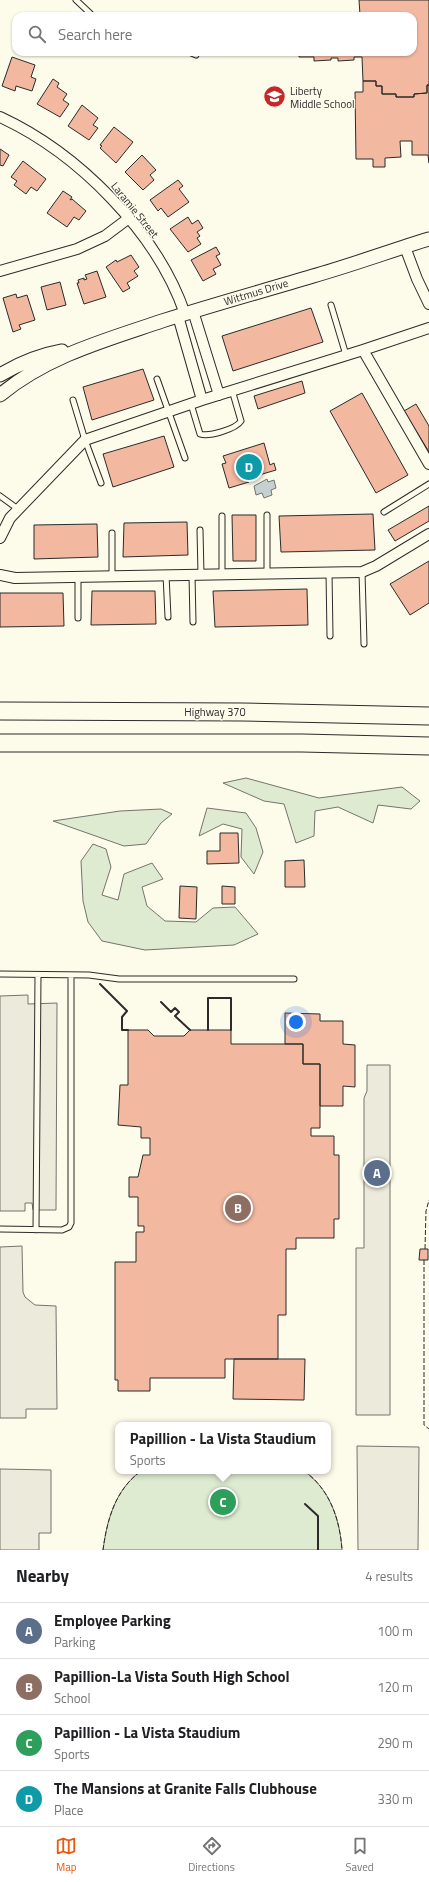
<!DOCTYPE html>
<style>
body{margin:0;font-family:"Titillium Web",sans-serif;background:#f6f6f6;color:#202124}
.you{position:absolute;left:296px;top:1022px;width:14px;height:14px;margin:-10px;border:3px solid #fff;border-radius:50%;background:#1a73e8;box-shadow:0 0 0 6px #1a73e833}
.badge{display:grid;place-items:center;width:26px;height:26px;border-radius:50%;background:#ea580c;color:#fff;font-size:13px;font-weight:700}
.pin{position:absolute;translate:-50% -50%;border:2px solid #fff;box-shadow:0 1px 4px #0006}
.popup{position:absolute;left:115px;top:1422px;width:216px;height:52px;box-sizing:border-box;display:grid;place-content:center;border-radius:8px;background:#fff;filter:drop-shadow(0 1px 3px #0005);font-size:13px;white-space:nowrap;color:#757577}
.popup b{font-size:15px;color:#202124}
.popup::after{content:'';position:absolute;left:50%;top:100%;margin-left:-8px;border:8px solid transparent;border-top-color:#fff}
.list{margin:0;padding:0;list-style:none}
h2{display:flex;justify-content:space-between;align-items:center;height:52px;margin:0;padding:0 16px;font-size:17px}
h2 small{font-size:13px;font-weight:400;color:#757577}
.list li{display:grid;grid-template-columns:26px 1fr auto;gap:12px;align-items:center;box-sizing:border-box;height:56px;padding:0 16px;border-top:1px solid #e0e0e0}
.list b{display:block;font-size:15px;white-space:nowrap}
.list p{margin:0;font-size:13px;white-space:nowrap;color:#757577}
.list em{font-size:13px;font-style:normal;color:#757577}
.icon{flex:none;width:22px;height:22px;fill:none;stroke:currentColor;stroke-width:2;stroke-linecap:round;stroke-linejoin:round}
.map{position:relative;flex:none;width:429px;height:1550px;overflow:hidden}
.search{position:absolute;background:#fff;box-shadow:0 1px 3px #0004;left:12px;right:12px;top:12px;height:44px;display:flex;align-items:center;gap:10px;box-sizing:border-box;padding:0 14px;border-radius:12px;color:#757577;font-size:15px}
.sheet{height:276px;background:#fff}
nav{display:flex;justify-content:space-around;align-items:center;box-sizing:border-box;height:56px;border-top:1px solid #e0e0e0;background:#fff;font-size:11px;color:#757577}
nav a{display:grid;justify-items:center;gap:2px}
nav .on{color:#ea580c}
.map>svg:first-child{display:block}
.green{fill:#deebd1;stroke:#74746e}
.parking{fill:#eceadb;stroke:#74746e}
.water{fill:#c7d0d0;stroke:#74746e}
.building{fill:#f2b8a0;stroke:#2b2b2b}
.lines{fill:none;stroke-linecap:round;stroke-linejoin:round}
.service-casing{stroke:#2b2b2b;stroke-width:7}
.minor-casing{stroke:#2b2b2b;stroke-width:12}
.tertiary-casing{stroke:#2b2b2b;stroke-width:15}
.trunk-casing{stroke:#2b2b2b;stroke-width:19}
.service{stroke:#fdfbea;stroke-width:5}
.minor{stroke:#fdfbea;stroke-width:10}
.tertiary{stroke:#fdfbea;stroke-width:13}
.trunk{stroke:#fdfbea;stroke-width:17}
.fence{stroke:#2b2b2b;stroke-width:1;stroke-dasharray:5 2;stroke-linecap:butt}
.wall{stroke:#2b2b2b;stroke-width:2}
.labels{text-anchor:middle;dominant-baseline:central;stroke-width:3;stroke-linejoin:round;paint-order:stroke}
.poi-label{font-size:11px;fill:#2b2b2b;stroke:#fdfbea;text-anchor:start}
.street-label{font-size:11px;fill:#2b2b2b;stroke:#fdfbea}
</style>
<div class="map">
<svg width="429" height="1550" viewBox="0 0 429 1550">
<rect width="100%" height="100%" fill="#fdfbea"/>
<!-- green -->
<path class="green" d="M246 778 319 798 402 787 420 801 411 809 378 805 373 823 338 807 315 811 314 836 296 843 284 804 264 801 223 783Z
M207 808 246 813 256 828 263 852 254 874 241 857 242 829 223 824 199 836Z
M161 809 172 814 161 823 146 844 124 846 53 821 120 811Z
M93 844 106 849 111 867 102 895 118 900 124 874 152 863 163 879 142 887 147 906 165 921 196 922 213 908 235 907 258 934 234 945 145 950 102 941 88 922 83 901 81 861Z
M141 1471H304C330 1489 340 1520 342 1550H103C107 1520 115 1490 141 1471Z"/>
<!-- parking -->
<path class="parking" d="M28 995V1004L57 1003 56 1210H33L32 1203H25V1211H0V996Z
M367 1065H390V1415H356V1248H364V1098L367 1091Z
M22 1246 23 1292 25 1297 35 1305 56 1306 57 1409H26V1418H0V1247Z
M357 1446 419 1447 418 1550H358Z
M0 1469 51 1470V1533H39V1550H0Z"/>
<!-- water -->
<path class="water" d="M267 479 268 482 274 480 276 488 271 490 272 495 264 498 262 493 256 495 254 486Z"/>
<!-- building -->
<path class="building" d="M359 0H429V85H427V93L414 94V97H396V94H382V86H376V81H363L362 57H354V60L338 61V58H331V60L314 61V57H299V52H413V16H336L360 15Z
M299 15H330V16H299Z
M12 57 35 65 31 77 36 79 32 91 16 86 15 91 2 86Z
M53 79 59 83 57 87 67 94 63 100 69 104 60 117 37 104Z
M363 81H376V86H382V94H396V97H414V94L427 93V85H429V163L428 155H412V141H400L401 157 385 158V167H373V159H356L355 92H363Z
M82 105 98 118 93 125 98 128 89 140 68 126Z
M114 127 133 142 116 163 100 148 102 146 100 145Z
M0 149 9 155 3 166 0 165Z
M142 155 156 170 150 175 154 180 143 190 125 172Z
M23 161 46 179 37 191 31 187 26 194 14 185 17 181 11 177Z
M178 180 183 186 179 189 189 202 168 217 161 208 158 211 150 200Z
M63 191 72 197 70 200 72 199 86 211 79 220 74 217 67 227 47 213Z
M188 217 192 224 198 220 203 228 197 232 200 236 197 238 201 244 188 252 170 229Z
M216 247 220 254 216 256 221 265 213 269 216 274 203 281 191 260Z
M131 255 139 267 134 271 138 276 127 283 130 288 123 292 106 267 116 260 117 262Z
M97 271 106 297 84 304 77 283H79L78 280 84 278V280L87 279 85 275Z
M60 282 66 305 47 310 41 287Z
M16 294 17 298 27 295 35 320 19 325 21 329 13 332 3 298Z
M311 308 323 342 233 371 222 336Z
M143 369 154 400 92 420 83 387Z
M302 381 305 393 258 409 254 396Z
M362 393 408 475 376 493 330 411Z
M416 404 429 426V452L404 411Z
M164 436 174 467 113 487 103 454Z
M264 443 270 465 274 463 276 470 249 478V482L229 488 222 464 226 463 223 456Z
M429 506V521L395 541 388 530Z
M373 514 375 550 281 552 279 516Z
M232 515H256V561H233Z
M187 522 188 555 123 557 124 523Z
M97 524 98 557 34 559V525Z
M429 561V603L410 615 390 584Z
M307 589 308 625 215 627 213 591Z
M92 591H155L156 624 91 625Z
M0 593H63L64 626 0 627Z
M220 833H238L239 863 207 864V851H220Z
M304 860 305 887H285V861Z
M180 886 197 887 196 919 179 918Z
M222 886 235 887V904H222Z
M285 1013 320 1014V1021H343V1044L355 1045V1087L343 1086V1106H320V1064H303V1044H285Z
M128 1030H148L154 1036H184L190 1030H231V1044H303V1064H320V1128H311V1136H334V1155H339V1219H334V1238H296V1249H286V1315H278V1359H225V1378H150V1391H118V1380H115V1262H136V1232H144V1226H138V1197H129V1177H138L143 1155H150V1138H141V1127L118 1125 120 1085H128Z
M420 1249H428V1260H419Z
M234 1359H305L304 1400 233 1399Z"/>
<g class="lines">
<defs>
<path id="service" d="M76 0 93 16
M189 52 196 55
M331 305 346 355
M157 379 185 458
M73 400 85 440 101 483
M191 404 200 434C209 437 236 429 241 421L232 390
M0 496 18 509
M384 512 429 484
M267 515V573
M222 516V574
M200 530 201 574
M112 533V576
M329 572 330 636
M362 572 364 644
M166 575 168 617
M192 575 193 622
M78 577V618
M0 974 89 975 119 979H294
M0 1229 62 1230 69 1227 71 1223V975
M36 1230 38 975"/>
<path id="minor" d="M0 117C78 153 157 232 185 314
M405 247 417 279 429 304
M0 271 77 249 105 236 129 218
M193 311 219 395
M178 316 202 400
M363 350 429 328
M0 538 10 518 85 440 202 400 363 350 429 464
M0 575 15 578 362 572 376 566 429 534"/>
<path id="tertiary" d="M0 375C20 363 40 355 62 351
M0 395C47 356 106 340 162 321 212 305 263 291 313 276 352 265 390 251 429 239"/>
<path id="trunk" d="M0 711 242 712 429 716
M0 743H302L429 746"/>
</defs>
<!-- service casing -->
<use href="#service" class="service-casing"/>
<!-- minor casing -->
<use href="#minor" class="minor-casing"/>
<!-- tertiary casing -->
<use href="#tertiary" class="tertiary-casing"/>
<!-- trunk casing -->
<use href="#trunk" class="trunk-casing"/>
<!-- service -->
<use href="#service" class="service"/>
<!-- minor -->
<use href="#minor" class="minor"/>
<!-- tertiary -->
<use href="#tertiary" class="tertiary"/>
<!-- trunk -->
<use href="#trunk" class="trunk"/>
<!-- fence -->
<path class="fence" d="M425 1249 426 1211 429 1200
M424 1260V1425L429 1429
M304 1471C330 1489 340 1520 342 1550
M103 1550C107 1520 115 1490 141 1471"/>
<!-- wall -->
<path class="wall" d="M100 984 127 1011 122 1017V1030H128
M161 1002 171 1012 175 1008 179 1012 175 1016 190 1030
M208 1030V998H231V1030
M305 1504 318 1516V1550"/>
</g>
<!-- icons -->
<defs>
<symbol id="school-disc" viewBox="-11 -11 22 22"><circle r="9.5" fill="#c62828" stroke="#fdfbea"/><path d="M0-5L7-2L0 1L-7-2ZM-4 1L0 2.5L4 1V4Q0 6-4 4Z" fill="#fff"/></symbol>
</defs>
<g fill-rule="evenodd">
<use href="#school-disc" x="262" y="84" width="25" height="25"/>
</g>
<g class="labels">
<!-- poi labels -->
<g class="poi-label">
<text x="290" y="91">Liberty<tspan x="290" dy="13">Middle School</tspan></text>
</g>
<!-- street labels -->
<g class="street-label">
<text transform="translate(135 210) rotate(51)">Laramie Street</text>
<text transform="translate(256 292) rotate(-17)">Wittmus Drive</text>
<text x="215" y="712">Highway 370</text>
</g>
</g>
</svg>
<div class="you"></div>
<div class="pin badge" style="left:377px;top:1173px;background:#5c6f8a">A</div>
<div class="pin badge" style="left:238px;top:1208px;background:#8d6e63">B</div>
<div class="pin badge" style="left:223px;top:1502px;background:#2e9e5b">C</div>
<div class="popup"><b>Papillion - La Vista Staudium</b>Sports</div>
<div class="pin badge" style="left:249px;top:467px;background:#0f9aa8">D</div>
<div class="search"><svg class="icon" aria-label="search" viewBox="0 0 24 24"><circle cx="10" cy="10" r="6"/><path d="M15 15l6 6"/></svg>Search here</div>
</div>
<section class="sheet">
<h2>Nearby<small>4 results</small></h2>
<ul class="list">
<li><span class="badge" style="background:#5c6f8a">A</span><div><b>Employee Parking</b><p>Parking</p></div><em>100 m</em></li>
<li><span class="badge" style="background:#8d6e63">B</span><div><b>Papillion-La Vista South High School</b><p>School</p></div><em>120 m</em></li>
<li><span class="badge" style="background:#2e9e5b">C</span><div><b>Papillion - La Vista Staudium</b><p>Sports</p></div><em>290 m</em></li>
<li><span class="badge" style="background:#0f9aa8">D</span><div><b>The Mansions at Granite Falls Clubhouse</b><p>Place</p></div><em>330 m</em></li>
</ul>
</section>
<nav>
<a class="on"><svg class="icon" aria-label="map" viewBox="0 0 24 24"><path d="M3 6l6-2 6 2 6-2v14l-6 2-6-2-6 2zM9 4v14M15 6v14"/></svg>Map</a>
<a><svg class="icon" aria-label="directions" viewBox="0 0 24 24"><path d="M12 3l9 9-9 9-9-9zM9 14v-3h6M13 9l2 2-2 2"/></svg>Directions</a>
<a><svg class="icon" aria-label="saved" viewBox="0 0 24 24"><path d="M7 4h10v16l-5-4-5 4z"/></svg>Saved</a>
</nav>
